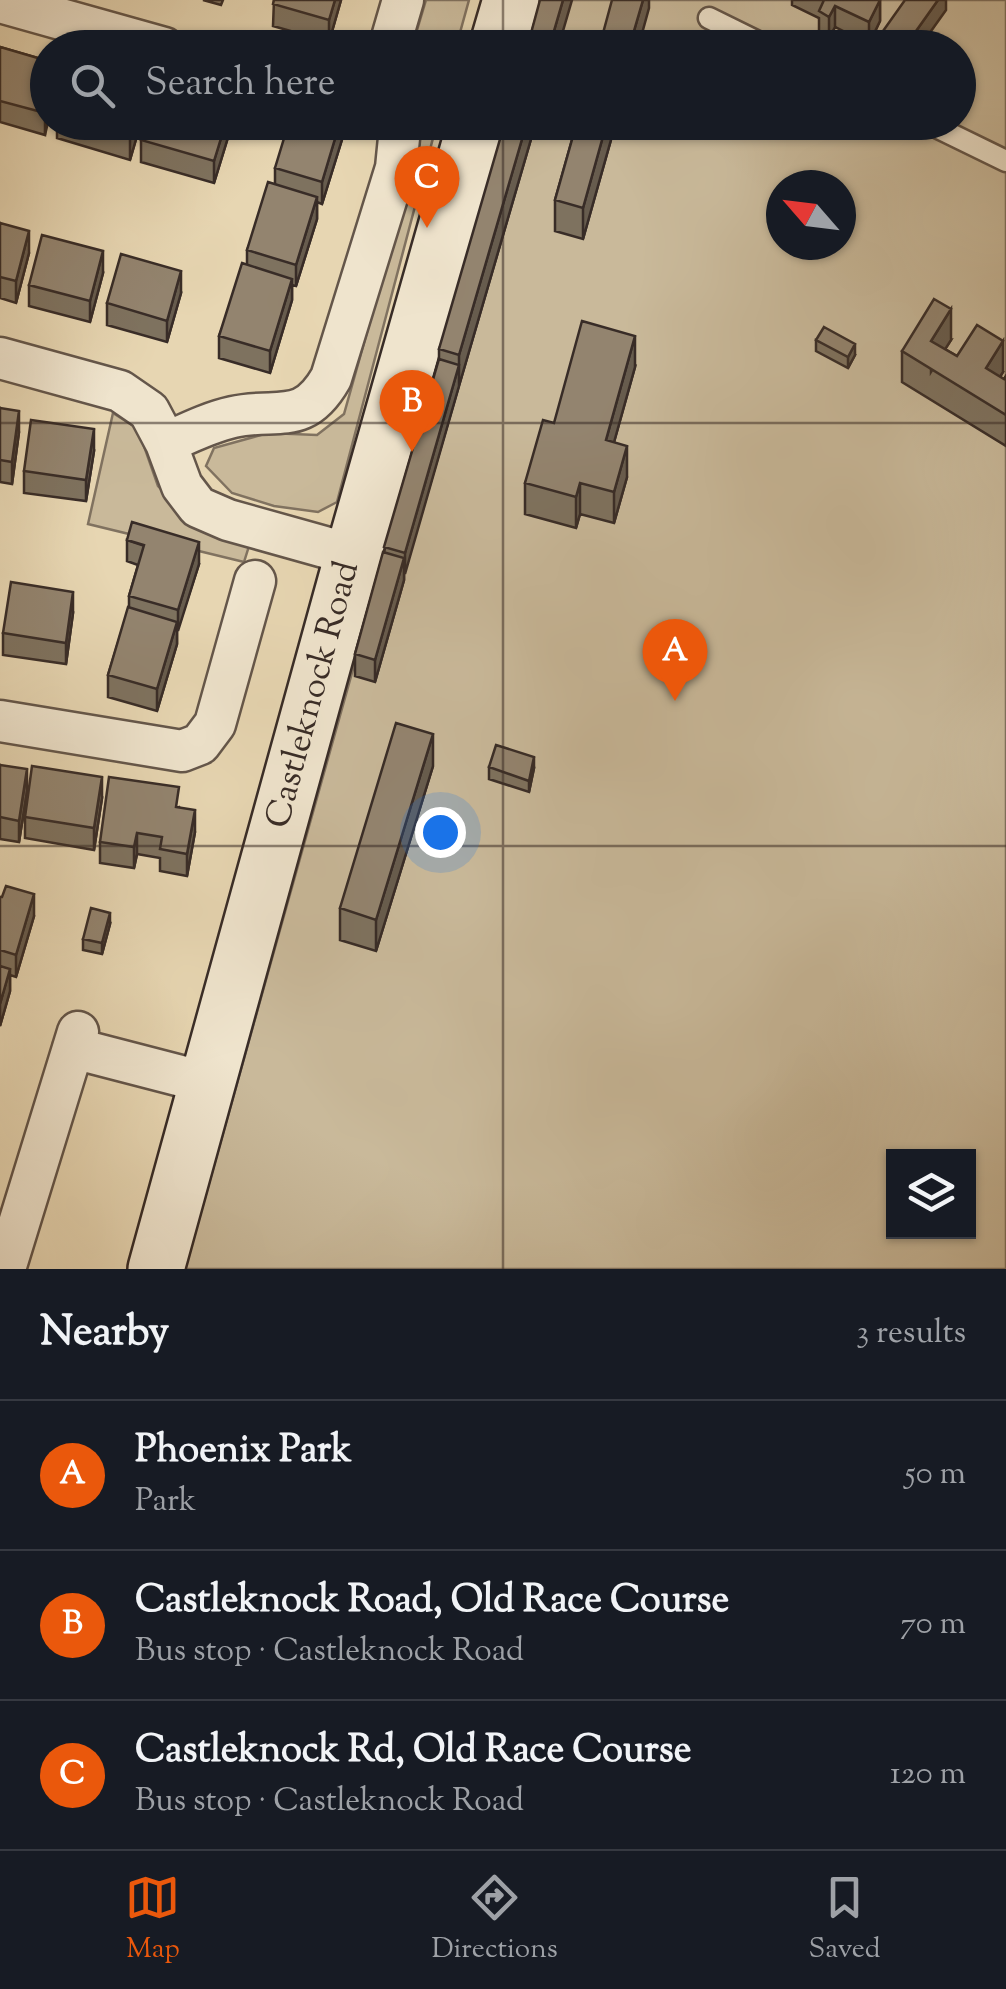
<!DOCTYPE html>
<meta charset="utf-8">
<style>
body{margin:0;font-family:"Sorts Mill Goudy",serif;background:#242831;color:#f1f3f6}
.controls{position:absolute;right:30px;bottom:30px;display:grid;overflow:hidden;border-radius:0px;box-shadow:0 2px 8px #0004}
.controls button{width:90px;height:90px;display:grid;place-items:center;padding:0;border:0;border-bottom:2px solid #363941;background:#171b24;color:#f1f3f6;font:50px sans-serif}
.compass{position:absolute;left:766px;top:170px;width:90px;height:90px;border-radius:50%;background:#171b24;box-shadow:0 2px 8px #0004;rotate:298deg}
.you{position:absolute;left:440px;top:832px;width:35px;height:35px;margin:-25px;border:8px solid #fff;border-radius:50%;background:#1a73e8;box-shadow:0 0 0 15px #1a73e833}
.badge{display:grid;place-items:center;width:65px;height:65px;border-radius:50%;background:#ea580c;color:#fff;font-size:32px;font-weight:700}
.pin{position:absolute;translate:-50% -82px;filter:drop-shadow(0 2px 5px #0008)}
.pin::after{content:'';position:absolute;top:52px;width:35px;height:30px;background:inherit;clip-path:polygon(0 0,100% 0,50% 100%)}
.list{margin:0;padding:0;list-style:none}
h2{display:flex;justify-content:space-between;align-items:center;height:130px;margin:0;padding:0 40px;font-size:42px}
h2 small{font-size:32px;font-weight:400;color:#9ea1a6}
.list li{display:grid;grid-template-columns:65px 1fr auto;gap:30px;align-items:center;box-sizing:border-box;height:150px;padding:0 40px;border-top:2px solid #363941}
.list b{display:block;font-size:38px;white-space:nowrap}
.list p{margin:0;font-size:32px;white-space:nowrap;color:#9ea1a6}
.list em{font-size:32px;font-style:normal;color:#9ea1a6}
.icon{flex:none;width:55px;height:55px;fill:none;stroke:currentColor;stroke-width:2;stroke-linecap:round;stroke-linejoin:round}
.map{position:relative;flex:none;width:1006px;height:1269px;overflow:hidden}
.search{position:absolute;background:#171b24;box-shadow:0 2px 8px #0004;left:30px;right:30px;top:30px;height:110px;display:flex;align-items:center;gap:25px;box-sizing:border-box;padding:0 35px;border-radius:55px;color:#9ea1a6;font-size:38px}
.sheet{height:580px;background:#171b24}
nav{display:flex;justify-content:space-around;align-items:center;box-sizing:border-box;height:140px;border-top:2px solid #363941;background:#171b24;font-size:28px;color:#9ea1a6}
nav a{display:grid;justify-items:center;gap:5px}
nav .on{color:#ea580c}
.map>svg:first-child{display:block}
.green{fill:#c9b99a;stroke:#807260;stroke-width:2.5;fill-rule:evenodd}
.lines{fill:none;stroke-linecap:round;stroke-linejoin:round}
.lane-casing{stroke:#64564a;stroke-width:25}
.street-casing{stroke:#64564a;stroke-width:45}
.secondary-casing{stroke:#382c27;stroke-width:60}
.lane{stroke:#efe4cd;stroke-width:20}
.street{stroke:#efe4cd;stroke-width:40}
.secondary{stroke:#efe4cd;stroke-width:55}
.wall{fill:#7e725f;stroke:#382c27;stroke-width:2.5}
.shaded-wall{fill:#675c4e;stroke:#382c27;stroke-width:2.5}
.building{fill:#93846f;stroke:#382c27;stroke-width:2.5}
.grid{fill:none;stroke:#382c27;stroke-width:2.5;stroke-opacity:0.55}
.labels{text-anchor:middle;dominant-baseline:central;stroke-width:8;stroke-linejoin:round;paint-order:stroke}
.street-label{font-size:35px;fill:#382c27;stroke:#efe4cd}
</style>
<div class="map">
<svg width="1006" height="1269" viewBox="0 0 1006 1269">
<rect width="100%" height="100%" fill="#e7d6b2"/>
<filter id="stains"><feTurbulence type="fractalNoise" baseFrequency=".002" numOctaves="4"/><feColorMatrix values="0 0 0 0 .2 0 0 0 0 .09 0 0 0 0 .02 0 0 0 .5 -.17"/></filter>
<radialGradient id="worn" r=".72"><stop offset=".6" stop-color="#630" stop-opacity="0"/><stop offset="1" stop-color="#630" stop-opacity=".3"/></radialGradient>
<!-- green -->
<path class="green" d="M426 0H469L456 47H412Z
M539 0H1006V1269H185L506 123 958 122V48L526 47ZM781 185H841V245H781ZM894 1156H968V1232H894Z
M412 123H437L337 502 318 512 274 506 232 493 206 466 214 448 268 433 317 435 344 414 416 158Z
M113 413 138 429 158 486 195 523 249 546 244 562 88 524Z"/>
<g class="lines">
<defs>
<path id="lane" d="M709 18 770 48
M926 122 1006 161"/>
<path id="street" d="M0 2 164 48
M389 48 403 0
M0 358 120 391 149 411 166 443 182 486 198 507 228 520 353 555
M166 443C188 433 210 422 233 417 278 407 303 427 331 378L396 168 399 138 396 122
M0 721 182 751 200 744 215 724 255 581
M73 1048 208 1083
M5 1269 78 1032"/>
<path id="secondary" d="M497 48 511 0
M156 1269 353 555 476 122"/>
</defs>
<!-- lane casing -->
<use href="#lane" class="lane-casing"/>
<!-- street casing -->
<use href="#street" class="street-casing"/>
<!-- secondary casing -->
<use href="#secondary" class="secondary-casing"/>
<!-- lane -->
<use href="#lane" class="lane"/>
<!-- street -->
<use href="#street" class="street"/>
<!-- secondary -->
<use href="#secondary" class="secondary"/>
</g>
<!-- wall -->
<path class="wall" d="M203 0H223L221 5Z
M274 0H341L329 42 273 26Z
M792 0H880V21L869 44 835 27 829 38 819 33V18L792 5Z
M0 47 48 61 45 135 0 122Z
M57 122H141L130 160 57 138Z
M229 122V134L214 183 141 162V140Z
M344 122V133L322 204 317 202V219L296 286 292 285V300L270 373 219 358V336L247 265V250L275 184V168Z
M536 122 404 574V580L375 682 355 676V654L439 359V349Z
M577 122H616L583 239 555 231V200Z
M0 223 29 253 16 303 0 298Z
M103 273 90 322 29 306V285Z
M181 293 167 342 107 325V303Z
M816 340 855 355 848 368 816 351Z
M951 340 945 349 957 356 1003 372 1000 377 1004 379 1006 376V446L902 382V351Z
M635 367 614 442 627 477 614 523 580 514 576 528 525 514V483L554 423Z
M0 408 19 432 12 484 0 482Z
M94 451 86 501 24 493V471Z
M127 540 199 564 177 631V644L157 711 108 697V675L129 607V596L138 565 127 561Z
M73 613 66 664 3 655V633Z
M0 765 27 791 19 842 0 839Z
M433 766 376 951 340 940V908Z
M489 767 534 768 529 792 489 779Z
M102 798 94 850 25 838V817Z
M179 807 195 832 187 876 160 871V858L137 854 134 868 100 863V842Z
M0 897 34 916 16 977 10 975V991L0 1026Z
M110 924 102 954 83 950V939Z"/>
<!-- shaded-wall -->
<path class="shaded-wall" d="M335 0H341L329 42V20Z
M563 0H572L558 48H549Z
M643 0H649V8L638 48H629Z
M880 0V21L869 44V22Z
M938 0H946V10L919 48H904Z
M835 6V27L829 38V17Z
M48 104V122L45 135V113Z
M135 122H141L130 160V138Z
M226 122H229V134L214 183V161Z
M340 122H344V133L322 204V182Z
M527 122H536L459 386V355Z
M607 122H616L583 239V208Z
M317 197V219L296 286V265Z
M29 231V253L16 303V281Z
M103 251V273L90 322V301Z
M181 271V293L167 342V321Z
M292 279V300L270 373V351Z
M951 309V340L931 372V341Z
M635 336V367L606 471V440Z
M1003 341V372L986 399V368Z
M855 344V355L848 368V357Z
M459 365V386L405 574V553Z
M19 411V432L12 484V462Z
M94 429V451L86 501V480Z
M627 446V477L614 523V492Z
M580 483V514L576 528V497Z
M199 542V564L178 631V610Z
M404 558V580L375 682V660Z
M73 592V613L66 664V643Z
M177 622V644L157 711V689Z
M433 734V766L376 951V920Z
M534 757V768L529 792V781Z
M27 769V791L19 842V821Z
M102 777V798L94 850V828Z
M195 810V832L187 876V854Z
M137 833V854L134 868V847Z
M34 894V916L16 977V955Z
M110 913V924L102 954V943Z
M10 969V991L0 1026V1004Z"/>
<!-- building -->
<path class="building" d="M274 0H335L329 20 273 4Z
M540 0H563L549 48H527Z
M612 0H643L629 48H599Z
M824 0H880L869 22 835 6 829 17 819 11Z
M905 0H938L904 48H871Z
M0 47 48 61V104L45 113 0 101Z
M77 122H135L130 138Z
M146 122H226L214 161 141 140Z
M289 122H340L322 182 275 168Z
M505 122H527L459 355 439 349Z
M577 122H607L583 208 555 200Z
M268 182 317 197 296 265 247 250Z
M0 223 29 231 16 281 0 277Z
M42 235 103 251 90 301 29 285Z
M121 254 181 271 167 321 107 303Z
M242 263 292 279 270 351 219 336Z
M934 299 951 309 931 341 957 356 977 325 1003 341 986 368 1004 379 1006 376V415L902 351Z
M582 321 635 336 606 440 627 446 614 492 580 483 576 497 525 483 543 420 554 423Z
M824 327 855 344 848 357 816 340Z
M439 359 459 365 405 553 384 547Z
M0 408 19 411 12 462 0 460Z
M31 420 94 429 86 480 24 471Z
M132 522 199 542 178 610 129 596 144 545 127 540Z
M383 552 404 558 375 660 355 654Z
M11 582 73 592 66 643 3 633Z
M128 607 177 622 157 689 108 675Z
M396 723 433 734 376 920 340 908Z
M496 745 534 757 529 781 489 767Z
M0 765 27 769 19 821 0 817Z
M32 766 102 777 94 828 25 817Z
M109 777 179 787 176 807 195 810 187 854 160 849 162 837 137 833 134 847 100 842Z
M6 886 34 894 16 955 0 950V897H2Z
M91 908 110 913 102 943 83 939Z
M0 966 10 969 0 1004Z"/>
<!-- grid -->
<path class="grid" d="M503 0V48M503 122V1269M0 423H1006M0 846H1006"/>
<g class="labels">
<!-- street labels -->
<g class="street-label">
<text transform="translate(314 695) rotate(-75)">Castleknock Road</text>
</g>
</g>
<rect width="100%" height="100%" filter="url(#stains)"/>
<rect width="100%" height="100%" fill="url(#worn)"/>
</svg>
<div class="controls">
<button><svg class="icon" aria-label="layers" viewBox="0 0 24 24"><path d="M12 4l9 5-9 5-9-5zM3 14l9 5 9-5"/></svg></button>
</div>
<svg class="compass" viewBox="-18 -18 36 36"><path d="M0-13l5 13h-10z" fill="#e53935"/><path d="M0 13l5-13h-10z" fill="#9ea1a6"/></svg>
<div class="you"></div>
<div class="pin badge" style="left:675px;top:701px">A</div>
<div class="pin badge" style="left:412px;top:452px">B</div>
<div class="pin badge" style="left:427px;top:228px">C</div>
<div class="search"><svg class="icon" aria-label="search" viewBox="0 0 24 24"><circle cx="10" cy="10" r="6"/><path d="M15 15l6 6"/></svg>Search here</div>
</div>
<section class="sheet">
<h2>Nearby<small>3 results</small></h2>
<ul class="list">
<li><span class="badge">A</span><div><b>Phoenix Park</b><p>Park</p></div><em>50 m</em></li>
<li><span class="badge">B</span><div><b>Castleknock Road, Old Race Course</b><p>Bus stop · Castleknock Road</p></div><em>70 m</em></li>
<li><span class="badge">C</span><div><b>Castleknock Rd, Old Race Course</b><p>Bus stop · Castleknock Road</p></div><em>120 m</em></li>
</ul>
</section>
<nav>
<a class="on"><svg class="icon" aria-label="map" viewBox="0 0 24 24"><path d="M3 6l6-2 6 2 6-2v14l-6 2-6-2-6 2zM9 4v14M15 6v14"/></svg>Map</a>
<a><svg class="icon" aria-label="directions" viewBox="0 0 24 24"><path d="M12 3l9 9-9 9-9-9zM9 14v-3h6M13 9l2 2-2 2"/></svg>Directions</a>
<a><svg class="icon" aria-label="saved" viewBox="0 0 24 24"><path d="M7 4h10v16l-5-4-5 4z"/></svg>Saved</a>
</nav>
